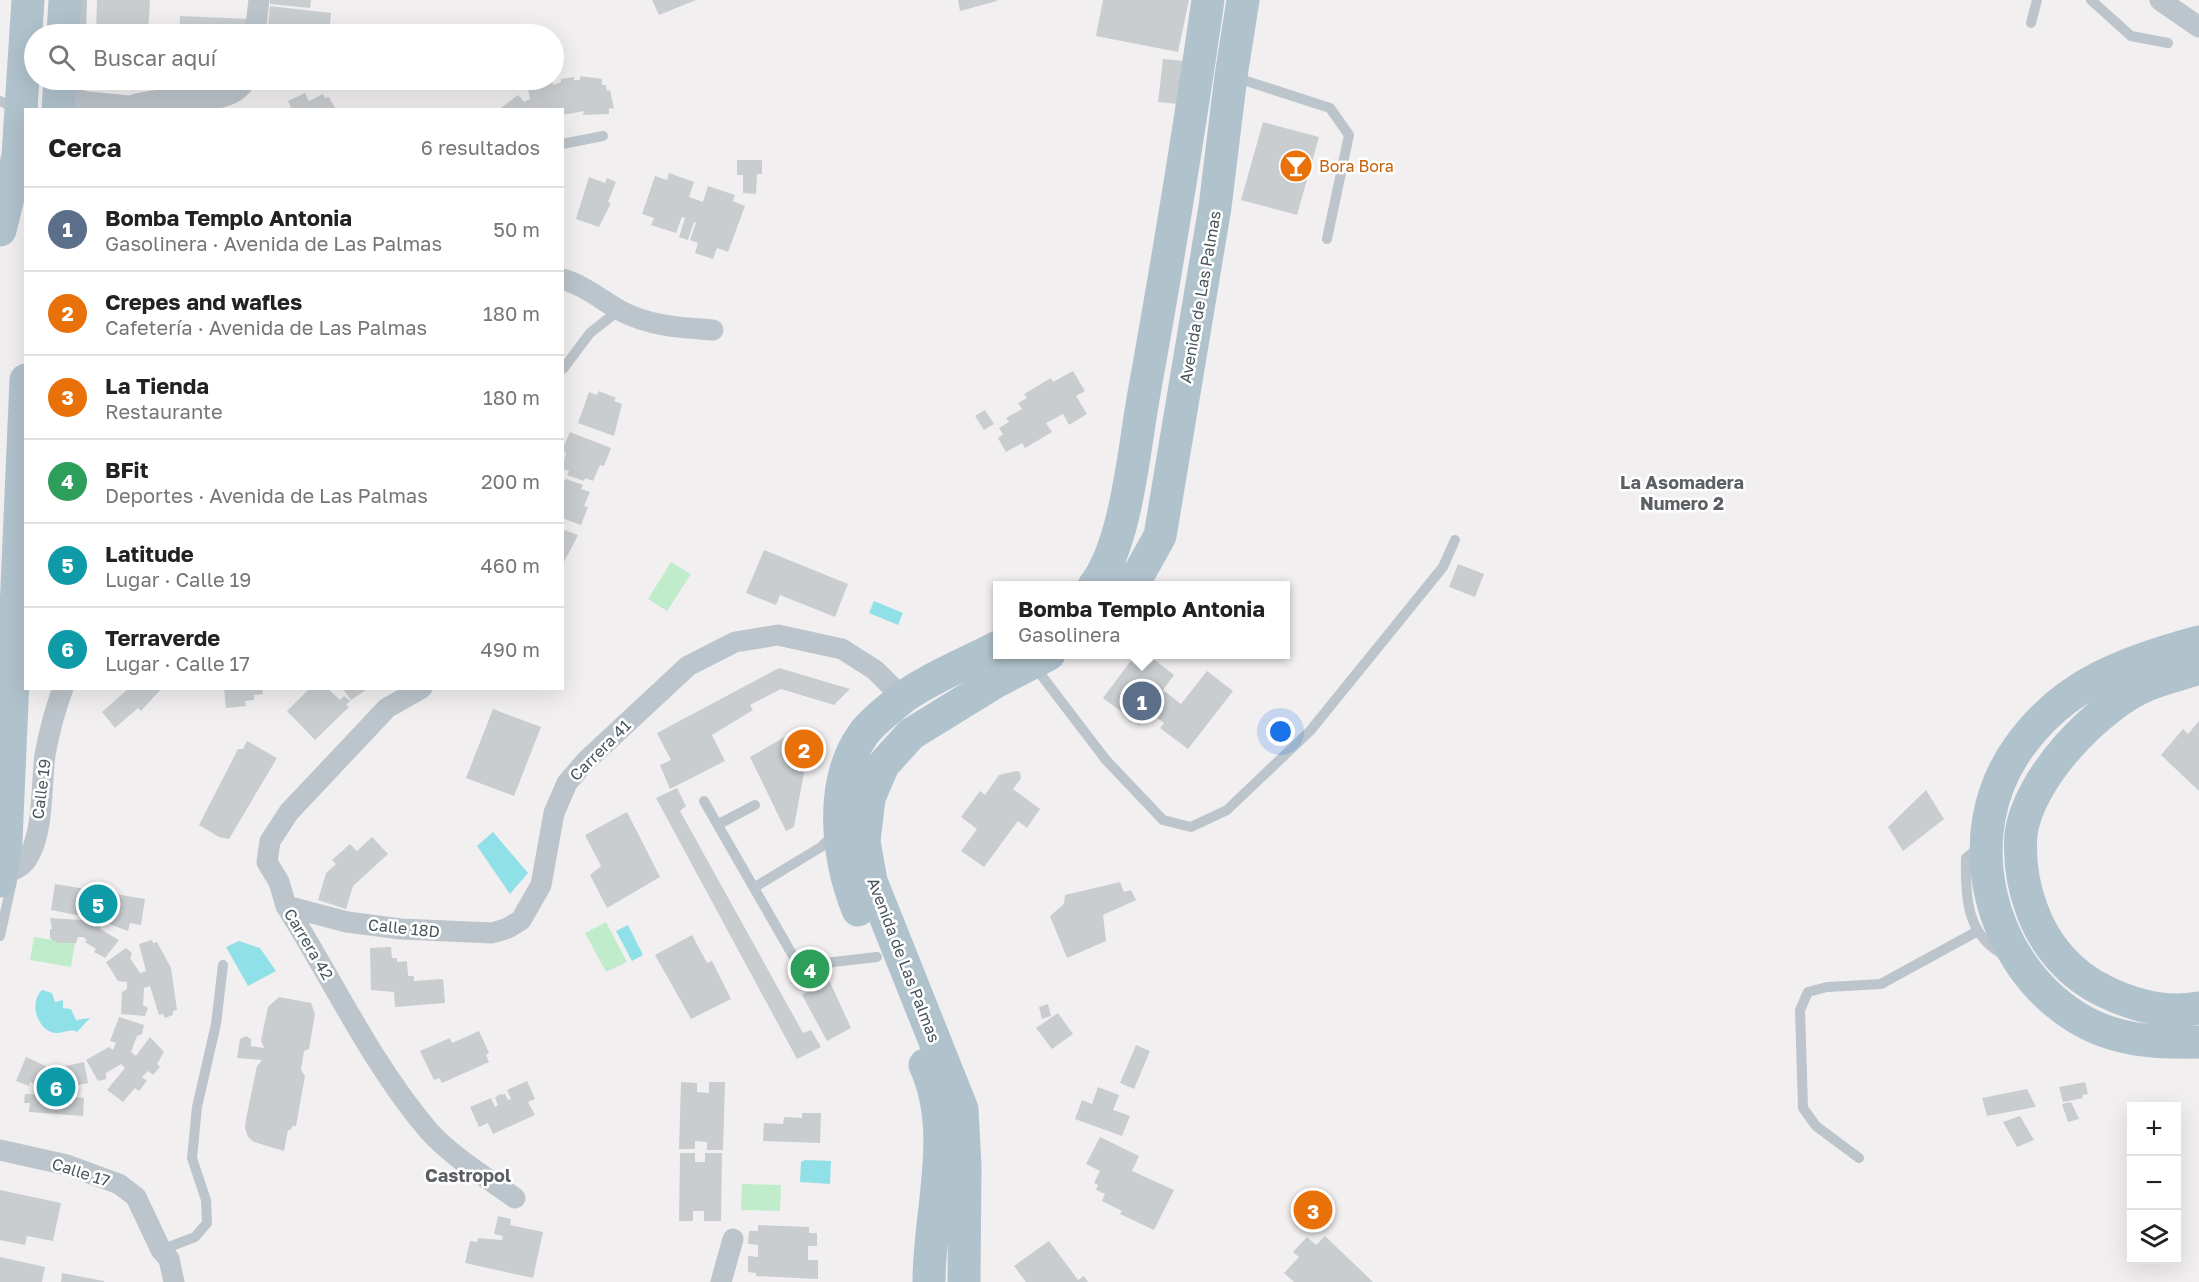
<!DOCTYPE html>
<html lang="es">
<meta charset="utf-8">
<style>
body{margin:0;font-family:"Golos Text",sans-serif;background:#f6f6f6;color:#222}
.controls{position:absolute;right:18px;bottom:18px;display:grid;overflow:hidden;border-radius:0px;box-shadow:0 6px 24px #0002}
.controls button{width:54px;height:54px;display:grid;place-items:center;padding:0;border:0;border-bottom:2px solid #e0e0e0;background:#fff;color:#222;font:30px sans-serif}
.you{position:absolute;left:1281px;top:732px;width:21px;height:21px;margin:-15px;border:4px solid #fff;border-radius:50%;background:#1a73e8;box-shadow:0 0 0 9px #1a73e833}
.badge{display:grid;place-items:center;width:39px;height:39px;border-radius:50%;background:#db2777;color:#fff;font-size:20px;font-weight:700}
.pin{position:absolute;translate:-50% -50%;border:3px solid #fff;box-shadow:0 2px 6px #0006}
.popup{position:absolute;left:993px;top:581px;width:297px;height:78px;box-sizing:border-box;display:grid;place-content:center;border-radius:0px;background:#fff;filter:drop-shadow(0 2px 4px #0005);font-size:20px;white-space:nowrap;color:#767676}
.popup b{font-size:22px;color:#222}
.popup::after{content:'';position:absolute;left:50%;top:100%;margin-left:-12px;border:12px solid transparent;border-top-color:#fff}
.list{margin:0;padding:0;list-style:none}
h2{display:flex;justify-content:space-between;align-items:center;height:78px;margin:0;padding:0 24px;font-size:26px}
h2 small{font-size:20px;font-weight:400;color:#767676}
.list li{display:grid;grid-template-columns:39px 1fr auto;gap:18px;align-items:center;box-sizing:border-box;height:84px;padding:0 24px;border-top:2px solid #e0e0e0}
.list b{display:block;font-size:22px;white-space:nowrap}
.list p{margin:0;font-size:20px;white-space:nowrap;color:#767676}
.list em{font-size:20px;font-style:normal;color:#767676}
.icon{flex:none;width:33px;height:33px;fill:none;stroke:currentColor;stroke-width:2;stroke-linecap:round;stroke-linejoin:round}
.map{position:relative;flex:none;width:2199px;height:1282px;overflow:hidden}
.search{position:absolute;background:#fff;box-shadow:0 6px 24px #0002;left:24px;top:24px;width:540px;height:66px;display:flex;align-items:center;gap:15px;box-sizing:border-box;padding:0 21px;border-radius:33px;color:#767676;font-size:22px}
.panel{position:absolute;background:#fff;box-shadow:0 6px 24px #0002;left:24px;top:108px;width:540px;height:582px;border-radius:0px}
.map>svg:first-child{display:block}
.green{fill:#c0eccb}
.water{fill:#90e0e7}
.building{fill:#c9cdd0}
.lines{fill:none;stroke-linecap:round;stroke-linejoin:round}
.lane{stroke:#bcc5cb;stroke-width:10}
.street{stroke:#bcc5cb;stroke-width:21}
.primary{stroke:#b0c2cc;stroke-width:33}
.labels{text-anchor:middle;dominant-baseline:central;stroke-width:5;stroke-linejoin:round;paint-order:stroke}
.food-label{font-size:16px;fill:#c56008;stroke:#fff;text-anchor:start}
.street-label{font-size:16px;fill:#48555b;stroke:#fff}
.neighbourhood-label{font-size:18px;font-weight:bold;fill:#5c6064;stroke:#fff}
</style>
<div class="map">
<svg width="2199" height="1282" viewBox="0 0 2199 1282">
<rect width="100%" height="100%" fill="#f2eff0"/>
<!-- green -->
<path class="green" d="M671 562 691 574 667 611 648 599Z
M606 922 627 962 606 972 585 933Z
M34 937 75 943 71 967 30 960Z
M742 1184 781 1185 780 1211 741 1210Z"/>
<!-- water -->
<path class="water" d="M874 601 903 613 898 625 869 613Z
M493 832 528 873 510 894 477 846Z
M628 925 643 955 632 961 616 931Z
M239 941 260 948 276 971 248 986 226 947Z
M42 990 52 993 55 1002 63 1000V1008L71 1009 76 1020 90 1018 77 1032C69 1027 61 1036 51 1032 37 1027 29 1002 42 990Z
M805 1160 831 1161 830 1184 800 1182 801 1162Z"/>
<!-- building -->
<path class="building" d="M97 0H150L148 34H96Z
M270 0H311L310 8 270 4Z
M652 0H696L659 15Z
M958 0H997V1L960 11Z
M1103 0H1189L1178 52 1096 36Z
M270 6 331 13 329 34H267Z
M180 16 249 19 248 34H179Z
M1163 59 1184 61 1179 104 1158 102Z
M580 76 602 79V85H606L607 91 610 90 614 109 609 108V114L583 115 584 111 562 115V110L534 108 498 110 518 95 524 102 530 99 528 89 552 81 553 85 561 82V79L574 77V80H580Z
M305 93 309 101 323 94 325 98 329 97 336 110H292L288 101Z
M1263 122 1319 137 1297 215 1241 200Z
M737 160H762V174H757L756 194 743 193V175H737Z
M669 173 694 182 689 197 703 202 708 186 735 195 733 201 745 206 728 252 717 248 713 259 695 253 698 243 690 240 696 223 694 222 688 240 679 237 685 218 682 217 676 233 651 225 654 218 642 214 655 176 667 180Z
M589 177 605 183 607 178 616 182 608 202 611 203 599 227 576 219Z
M1073 371 1085 391 1076 396 1087 414 1069 425 1063 414 1046 423 1052 432 1025 448 1022 443 1006 452 998 438 1003 434 999 428 1009 422 1006 418 1022 409 1018 403 1027 398 1024 394 1051 378 1053 382Z
M599 391 616 398 614 401 622 404 614 436 578 423 589 392 597 395Z
M985 410 994 424 984 430 975 416Z
M570 432 611 448 604 466 600 465 593 481 585 478 584 481 567 475 569 471 562 469 566 453 562 450Z
M566 479 583 485 581 489 590 492 584 506 588 507 581 525 562 518V482Z
M562 529 578 535 563 564H562Z
M764 550 848 584 835 617 780 595 776 605 746 593Z
M1458 564 1484 574 1475 597 1449 587Z
M1136 654H1147L1174 675 1163 690 1181 704 1207 671 1233 691 1188 749 1160 728 1164 723 1149 712 1139 725 1103 698Z
M779 668 850 689 834 705 781 689 750 705 753 710 712 735 725 761 670 789 660 765 671 760 657 733Z
M129 688H162L141 711 138 708 115 728 102 712Z
M262 688 263 694 254 695V700L245 701 246 706 226 708 224 689Z
M310 688H327L340 700 344 696 350 701 346 705 349 707 315 740 287 711Z
M342 688H369L351 700Z
M493 709 541 727 514 796 466 778Z
M2199 721V791L2161 755 2183 729 2188 734Z
M802 727 810 740 794 827 786 831 750 757Z
M247 741 277 758 229 839 219 837 199 825 238 749H243Z
M1016 771 1020 772 1021 778 1013 789 1040 809 1027 828 1018 821 984 867 961 851 977 829 961 817 980 791 985 795 999 775Z
M677 788 686 806 680 811 803 1033 811 1030 821 1047 797 1059 656 798Z
M1926 790 1944 819 1903 851 1888 827Z
M627 812 660 877 607 908 590 875 601 866 585 835Z
M372 837 388 854 353 886 346 909 318 900 326 873 336 864 332 860 350 844 357 851Z
M1120 882 1124 892 1131 890 1136 900 1103 915 1106 941 1067 958 1050 916 1064 904 1065 895Z
M55 884 145 899 141 925 130 923 128 931 98 920 96 925 101 926 100 929 119 940 105 958 94 952 96 949 85 942 87 940 83 937H78L76 943H57L50 938V929H52L50 918 81 920 82 917H87L51 910Z
M692 935 707 963 712 961 731 999 691 1019 655 955Z
M152 940 153 943 157 942 171 968 177 1010 173 1011V1015L165 1018 163 1014 159 1015 150 986 144 988 143 1005 148 1008 145 1016 121 1014 122 992 127 989V982L118 981 106 962 126 948 132 953 130 958 140 973 146 971 139 944Z
M391 947 392 958H397V962L407 961 408 976H414V981L443 979 445 1003 395 1007 394 992 371 990 370 948Z
M829 980 851 1028 827 1041 802 995Z
M279 997 311 1003 315 1014 309 1049 304 1051 301 1070 305 1076 296 1126H292L291 1130H288L284 1151 254 1142 248 1137 245 1128 246 1119 257 1066 262 1060 237 1058 240 1039 246 1036 251 1039V1046L264 1048 261 1040 268 1007Z
M1048 1004 1051 1016 1042 1019 1039 1007Z
M1058 1013 1073 1034 1052 1049 1036 1028Z
M119 1017 144 1025 142 1034 137 1036 131 1052 136 1056 150 1037 164 1052 157 1064 160 1067 153 1075 148 1071 142 1077 147 1081 139 1091 135 1088 123 1102 107 1090 125 1068 121 1064 106 1073V1079L98 1081 86 1060 109 1047 113 1050 116 1043 110 1041Z
M479 1031 489 1053 486 1055 489 1062 442 1083 439 1078 434 1080 420 1051 450 1038 452 1043Z
M1136 1045 1150 1051 1134 1089 1120 1083Z
M26 1057 50 1068 52 1074 57 1073 56 1068 84 1062 88 1083 63 1088V1096L84 1098 83 1116 29 1112 30 1103H24L25 1094 46 1095V1088L30 1082 29 1086 16 1081Z
M527 1081 535 1099 528 1102 535 1115 493 1134 488 1123 479 1127 470 1107 491 1098 495 1107 498 1105 495 1098 498 1095 505 1094 508 1100 511 1099 507 1090Z
M681 1082 697 1083V1092L709 1093V1082H725L723 1150H707V1142L695 1141V1149H679Z
M2085 1082 2088 1094 2082 1095 2083 1098 2063 1102 2059 1087Z
M1098 1087 1119 1095 1113 1110 1130 1116 1122 1136 1075 1119 1082 1100 1092 1104Z
M2027 1089 2036 1107 1987 1116 1982 1098Z
M2071 1102 2079 1119 2068 1122 2062 1104Z
M802 1113H821L820 1143 763 1141 764 1123 783 1124 784 1117 802 1118Z
M2020 1116 2034 1140 2017 1147 2003 1122Z
M1100 1137 1139 1156 1132 1171 1174 1190 1154 1230 1120 1214 1122 1211 1102 1201 1105 1194 1096 1190 1098 1185 1094 1183 1100 1171 1086 1164Z
M680 1153H695V1162H705V1153H722L721 1221H704V1211H693V1221H679Z
M0 1190 61 1203 53 1241 27 1236 25 1245 0 1240Z
M498 1216 511 1219 510 1225 543 1232 533 1278 465 1263 470 1241 477 1242 478 1238 502 1240 503 1236 494 1234Z
M758 1225 809 1227V1233H817V1246H808V1260H818V1279L756 1276V1273L748 1272V1256L758 1257V1245L748 1244 749 1231H758Z
M1325 1236 1373 1282H1294L1284 1273 1299 1257 1293 1252 1307 1237 1316 1245Z
M1049 1241 1078 1280 1084 1276 1088 1282H1026L1014 1266Z
M0 1257 45 1267 42 1282H0Z
M62 1273 104 1281V1282H61Z"/>
<g class="lines">
<!-- lane -->
<path class="lane" d="M2091 0 2131 36 2168 43
M2031 23 2037 0
M81 34 82 0
M1234 77 1330 108 1349 135 1327 239
M0 101 16 109
M79 103 80 80
M562 144 603 136
M563 369 590 333 619 310
M1035 667 1106 760 1163 820 1191 827 1227 810 1310 731 1443 567 1455 540
M704 801 800 968 813 970 833 962 877 957
M719 824 755 805
M1980 847 1966 858C1965 899 1967 938 2008 957
M755 887 821 847 834 834
M0 936 12 881
M1859 1158 1816 1126 1803 1108 1800 1010 1808 992 1827 987 1881 984 1976 932
M161 1250 195 1237 207 1223 206 1200 192 1158 197 1107 216 1024 223 965"/>
<!-- street -->
<path class="street" d="M2160 0 2199 27
M255 34 259 0
M59 99 148 108
M136 104C148 102 161 99 173 99 199 98 230 105 246 80
M562 279C584 285 600 299 619 310 648 326 681 328 713 330
M422 688 387 708 289 812 270 841 267 862 279 882 286 906C333 980 371 1063 428 1130 452 1157 486 1177 515 1198
M0 873C11 872 21 868 27 859 44 834 41 785 45 755 49 732 55 710 63 688
M286 906 347 922 401 929 492 933 508 928 521 920 541 885 554 813 567 783 586 761 688 666 735 642 778 635 842 649 875 670 903 698
M0 1150 67 1165 119 1184 136 1197 161 1250 169 1259 174 1282
M721 1282 733 1239"/>
<!-- primary -->
<path class="primary" d="M63 34 65 0
M58 110 60 80
M0 230 18 156 28 0
M1094 586C1126 545 1134 451 1143 399 1167 266 1189 133 1208 0
M1129 586 1141 570 1160 536 1215 207 1231 76 1243 0
M2199 642C2127 662 2064 683 2019 747 1956 834 1988 962 2076 1017 2114 1041 2156 1043 2199 1042
M2199 668C2182 674 2163 678 2147 685 2097 706 2028 779 2021 834 2019 860 2023 886 2032 910 2045 946 2071 976 2106 992 2135 1006 2167 1014 2199 1008
M0 881 6 841 26 380
M858 910C837 857 828 782 864 733 873 721 889 709 901 699 926 680 969 662 998 647
M925 1065C956 1133 929 1210 929 1282
M964 1282 965 1167 962 1109 871 881 864 841 869 798 883 765 911 734 997 681 1049 654"/>
</g>
<!-- icons -->
<defs>
<symbol id="bar-disc" viewBox="-11 -11 22 22"><circle r="9.5" fill="#e8710a" stroke="#fff"/><path d="M-6-5H6L.8 .8V4.5H3.5V6h-7V4.5H-.8V.8Z" fill="#fff"/></symbol>
</defs>
<g fill-rule="evenodd">
<use href="#bar-disc" x="1277" y="147" width="38" height="38"/>
</g>
<g class="labels">
<!-- food labels -->
<g class="food-label">
<text x="1319" y="166">Bora Bora</text>
</g>
<!-- street labels -->
<g class="street-label">
<text transform="translate(1200 297) rotate(-80)">Avenida de Las Palmas</text>
<text transform="translate(600 750) rotate(-45)">Carrera 41</text>
<text transform="translate(41 789) rotate(-83)">Calle 19</text>
<text transform="translate(404 928) rotate(6)">Calle 18D</text>
<text transform="translate(309 944) rotate(59)">Carrera 42</text>
<text transform="translate(904 960) rotate(69)">Avenida de Las Palmas</text>
<text transform="translate(81 1172) rotate(18)">Calle 17</text>
</g>
<!-- neighbourhood labels -->
<g class="neighbourhood-label">
<text x="1682" y="482">La Asomadera<tspan x="1682" dy="21">Numero 2</tspan></text>
<text x="468" y="1175">Castropol</text>
</g>
</g>
</svg>
<div class="controls">
<button>+</button>
<button>−</button>
<button><svg class="icon" aria-label="layers" viewBox="0 0 24 24"><path d="M12 4l9 5-9 5-9-5zM3 14l9 5 9-5"/></svg></button>
</div>
<div class="you"></div>
<div class="pin badge" style="left:1142px;top:701px;background:#5c6f8a">1</div>
<div class="popup"><b>Bomba Templo Antonia</b>Gasolinera</div>
<div class="pin badge" style="left:804px;top:749px;background:#e8710a">2</div>
<div class="pin badge" style="left:1313px;top:1210px;background:#e8710a">3</div>
<div class="pin badge" style="left:810px;top:969px;background:#2e9e5b">4</div>
<div class="pin badge" style="left:98px;top:904px;background:#0f9aa8">5</div>
<div class="pin badge" style="left:56px;top:1087px;background:#0f9aa8">6</div>
<div class="search"><svg class="icon" aria-label="search" viewBox="0 0 24 24"><circle cx="10" cy="10" r="6"/><path d="M15 15l6 6"/></svg>Buscar aquí</div>
<section class="panel">
<h2>Cerca<small>6 resultados</small></h2>
<ul class="list">
<li><span class="badge" style="background:#5c6f8a">1</span><div><b>Bomba Templo Antonia</b><p>Gasolinera · Avenida de Las Palmas</p></div><em>50 m</em></li>
<li><span class="badge" style="background:#e8710a">2</span><div><b>Crepes and wafles</b><p>Cafetería · Avenida de Las Palmas</p></div><em>180 m</em></li>
<li><span class="badge" style="background:#e8710a">3</span><div><b>La Tienda</b><p>Restaurante</p></div><em>180 m</em></li>
<li><span class="badge" style="background:#2e9e5b">4</span><div><b>BFit</b><p>Deportes · Avenida de Las Palmas</p></div><em>200 m</em></li>
<li><span class="badge" style="background:#0f9aa8">5</span><div><b>Latitude</b><p>Lugar · Calle 19</p></div><em>460 m</em></li>
<li><span class="badge" style="background:#0f9aa8">6</span><div><b>Terraverde</b><p>Lugar · Calle 17</p></div><em>490 m</em></li>
</ul>
</section>
</div>
